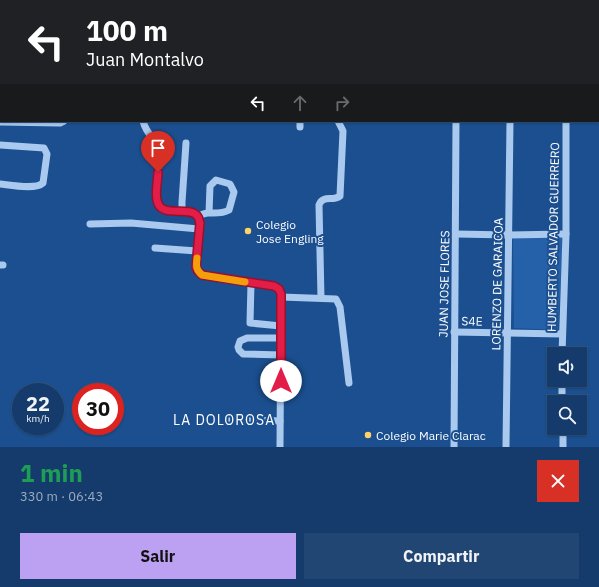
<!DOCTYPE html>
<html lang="es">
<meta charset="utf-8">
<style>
:root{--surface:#143b6b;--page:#214673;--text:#f1f3f6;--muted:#9dadc1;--line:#33557e;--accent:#bca0f2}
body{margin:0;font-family:"IBM Plex Sans",sans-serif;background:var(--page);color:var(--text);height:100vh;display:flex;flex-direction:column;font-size:15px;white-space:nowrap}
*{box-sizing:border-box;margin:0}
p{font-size:13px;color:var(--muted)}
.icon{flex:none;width:22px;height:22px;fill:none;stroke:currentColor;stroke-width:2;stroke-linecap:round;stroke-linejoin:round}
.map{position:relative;height:447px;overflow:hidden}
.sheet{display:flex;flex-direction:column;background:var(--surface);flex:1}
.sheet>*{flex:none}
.banner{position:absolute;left:0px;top:0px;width:599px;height:122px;box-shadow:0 1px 3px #0004,0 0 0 1px var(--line);background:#202124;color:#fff;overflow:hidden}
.buttons{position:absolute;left:547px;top:347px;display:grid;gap:8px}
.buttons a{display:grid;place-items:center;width:40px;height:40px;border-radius:0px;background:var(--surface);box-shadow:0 1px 3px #0004,0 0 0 1px var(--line);font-size:20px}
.speed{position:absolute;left:12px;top:383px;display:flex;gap:8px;font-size:20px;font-weight:700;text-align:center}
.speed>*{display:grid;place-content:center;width:52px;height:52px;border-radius:50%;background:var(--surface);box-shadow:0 1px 3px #0004,0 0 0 1px var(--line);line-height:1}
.speed small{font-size:10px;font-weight:400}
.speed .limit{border:6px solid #d22;background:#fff;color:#111}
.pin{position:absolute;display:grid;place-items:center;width:34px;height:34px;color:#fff;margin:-41px -17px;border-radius:50% 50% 50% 0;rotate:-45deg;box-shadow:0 0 4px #0007}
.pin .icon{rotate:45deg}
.me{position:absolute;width:44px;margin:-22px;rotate:0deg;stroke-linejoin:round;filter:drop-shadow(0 0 3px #0008)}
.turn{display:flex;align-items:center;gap:14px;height:84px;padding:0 20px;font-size:18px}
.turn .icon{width:52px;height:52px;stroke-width:2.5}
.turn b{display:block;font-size:28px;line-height:34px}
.lanes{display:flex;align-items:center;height:38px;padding:0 20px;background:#0003;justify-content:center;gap:20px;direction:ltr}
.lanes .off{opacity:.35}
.round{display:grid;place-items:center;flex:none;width:42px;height:42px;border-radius:0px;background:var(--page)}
.summary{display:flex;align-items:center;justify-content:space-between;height:68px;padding:0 20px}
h1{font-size:24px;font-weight:700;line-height:30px;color:#1e9e55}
.action{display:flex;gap:8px;margin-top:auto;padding:8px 20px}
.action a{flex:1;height:46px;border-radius:0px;background:var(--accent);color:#111;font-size:16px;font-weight:700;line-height:46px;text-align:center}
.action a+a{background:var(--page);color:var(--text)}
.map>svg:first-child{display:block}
</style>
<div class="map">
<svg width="599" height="447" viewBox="0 0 599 447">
<rect width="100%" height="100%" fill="#1b4f8f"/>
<path fill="#2461a8" d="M563,237l-5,93 -44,-2 -1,-90z"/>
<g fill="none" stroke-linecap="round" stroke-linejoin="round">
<g stroke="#9cc4f0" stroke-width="2">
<path d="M490,0l1,1"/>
<path d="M598,34h1"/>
</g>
<g stroke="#a9c9ee" stroke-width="7">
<path d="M162,0l7,1"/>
<path d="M410,0l2,1"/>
<path d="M57,1v-1"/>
<path d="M83,1v-1"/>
<path d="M156,1v-1"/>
<path d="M210,1l1,-1"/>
<path d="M347,1l1,-1"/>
<path d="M395,1v-1"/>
<path d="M460,1v-1"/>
<path d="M143,121c4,15 12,17 17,29l-4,49c2,4 3,9 7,11 13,5 31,-6 37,13l-4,44 2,4 4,4 72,11 5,3 2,5 -1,153"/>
<path d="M0,122l60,1 4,-2"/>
<path d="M300,127v-6"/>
<path d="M0,145l44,3 3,6 -4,29c-7,7 -33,2 -43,1"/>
<path d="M182,211v-9l4,-59"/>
<path d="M198,216c3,-1 7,-3 10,-3 7,0 14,1 21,-3l5,-18 -4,-8 -14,-4 -6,6 -1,27"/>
<path d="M90,224l41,-1 68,6"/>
<path d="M456,234l53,1 57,-1"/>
<path d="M155,248l42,3"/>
<path d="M0,265h3"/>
<path d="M251,283l-1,40 31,3"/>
<path d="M281,297l55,2 4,8 9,76"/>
<path d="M321,298l-2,-93c4,-11 14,-3 21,-9l3,-65 -5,-10"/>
<path d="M454,332l108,2"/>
<path d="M281,338h-34l-7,3 -2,6 1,3 4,4 38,1"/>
<path d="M562,354l4,-120v-113"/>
<path d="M562,380v22"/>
<path d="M229,419l51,2"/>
<path d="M563,428v19"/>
<path d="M454,447l2,-326"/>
<path d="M506,447l4,-326"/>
</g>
</g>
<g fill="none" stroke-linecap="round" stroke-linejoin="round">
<g stroke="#92132f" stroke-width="10">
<path id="route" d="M158,172c0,8 -3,20 -1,28 3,20 33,4 41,17 1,1 1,4 2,6l-4,44 2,4 4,4 72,11 5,3 2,5v87"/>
</g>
<use href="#route" stroke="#e11d48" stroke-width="7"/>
<path stroke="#f59e0b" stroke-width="7" d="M197,258c-1,8 -1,12 5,17l43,7"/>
</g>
<g fill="#ffd166" stroke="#1b4f8f" stroke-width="1.5">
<circle cx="248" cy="231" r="4"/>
<circle cx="368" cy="435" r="4"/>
</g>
<g text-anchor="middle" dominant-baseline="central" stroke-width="4" stroke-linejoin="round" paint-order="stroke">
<g font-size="12" fill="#fff" stroke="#1b4f8f" text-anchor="start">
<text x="256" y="224">Colegio<tspan x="256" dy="14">Jose Engling</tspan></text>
<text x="376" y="435">Colegio Marie Clarac</text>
</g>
<g font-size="12" fill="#fff" stroke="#1b4f8f">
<text transform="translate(553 237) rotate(-89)">HUMBERTO SALVADOR GUERRERO</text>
<text transform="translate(444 284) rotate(-89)">JUAN JOSE FLORES</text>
<text transform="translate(497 284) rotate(-89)">LORENZO DE GARAICOA</text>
<text transform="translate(472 321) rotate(2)">S4E</text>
</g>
<g font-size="14" letter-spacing="1" fill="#fff" stroke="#1b4f8f">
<text x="224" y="420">LA DOLOROSA</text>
</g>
</g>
</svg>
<div class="buttons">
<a><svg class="icon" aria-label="sound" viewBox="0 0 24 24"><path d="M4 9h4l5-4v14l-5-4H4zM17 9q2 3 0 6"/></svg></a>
<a><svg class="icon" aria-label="search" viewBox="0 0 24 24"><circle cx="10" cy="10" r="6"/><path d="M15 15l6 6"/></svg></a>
</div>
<div class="speed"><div>22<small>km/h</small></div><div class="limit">30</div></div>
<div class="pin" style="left:158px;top:172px;background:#d93025"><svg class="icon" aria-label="arrive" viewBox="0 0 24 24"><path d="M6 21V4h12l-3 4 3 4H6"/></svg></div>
<svg class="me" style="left:281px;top:381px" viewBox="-20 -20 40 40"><circle r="19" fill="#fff"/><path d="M0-13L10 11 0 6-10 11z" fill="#e11d48"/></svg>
<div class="banner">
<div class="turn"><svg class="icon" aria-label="left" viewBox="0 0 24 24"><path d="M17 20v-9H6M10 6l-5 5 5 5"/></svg><div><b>100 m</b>Juan Montalvo</div></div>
<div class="lanes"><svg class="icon" aria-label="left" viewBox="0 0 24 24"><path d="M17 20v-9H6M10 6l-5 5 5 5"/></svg><svg class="icon off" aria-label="ahead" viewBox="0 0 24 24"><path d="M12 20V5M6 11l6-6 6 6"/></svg><svg class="icon off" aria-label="right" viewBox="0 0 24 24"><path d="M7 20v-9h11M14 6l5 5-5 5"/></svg></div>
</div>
</div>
<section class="sheet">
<div class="summary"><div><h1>1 min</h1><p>330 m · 06:43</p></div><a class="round" style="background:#d93025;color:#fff"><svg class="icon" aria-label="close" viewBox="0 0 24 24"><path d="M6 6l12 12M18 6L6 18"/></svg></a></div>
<div class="action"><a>Salir</a><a>Compartir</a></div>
</section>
